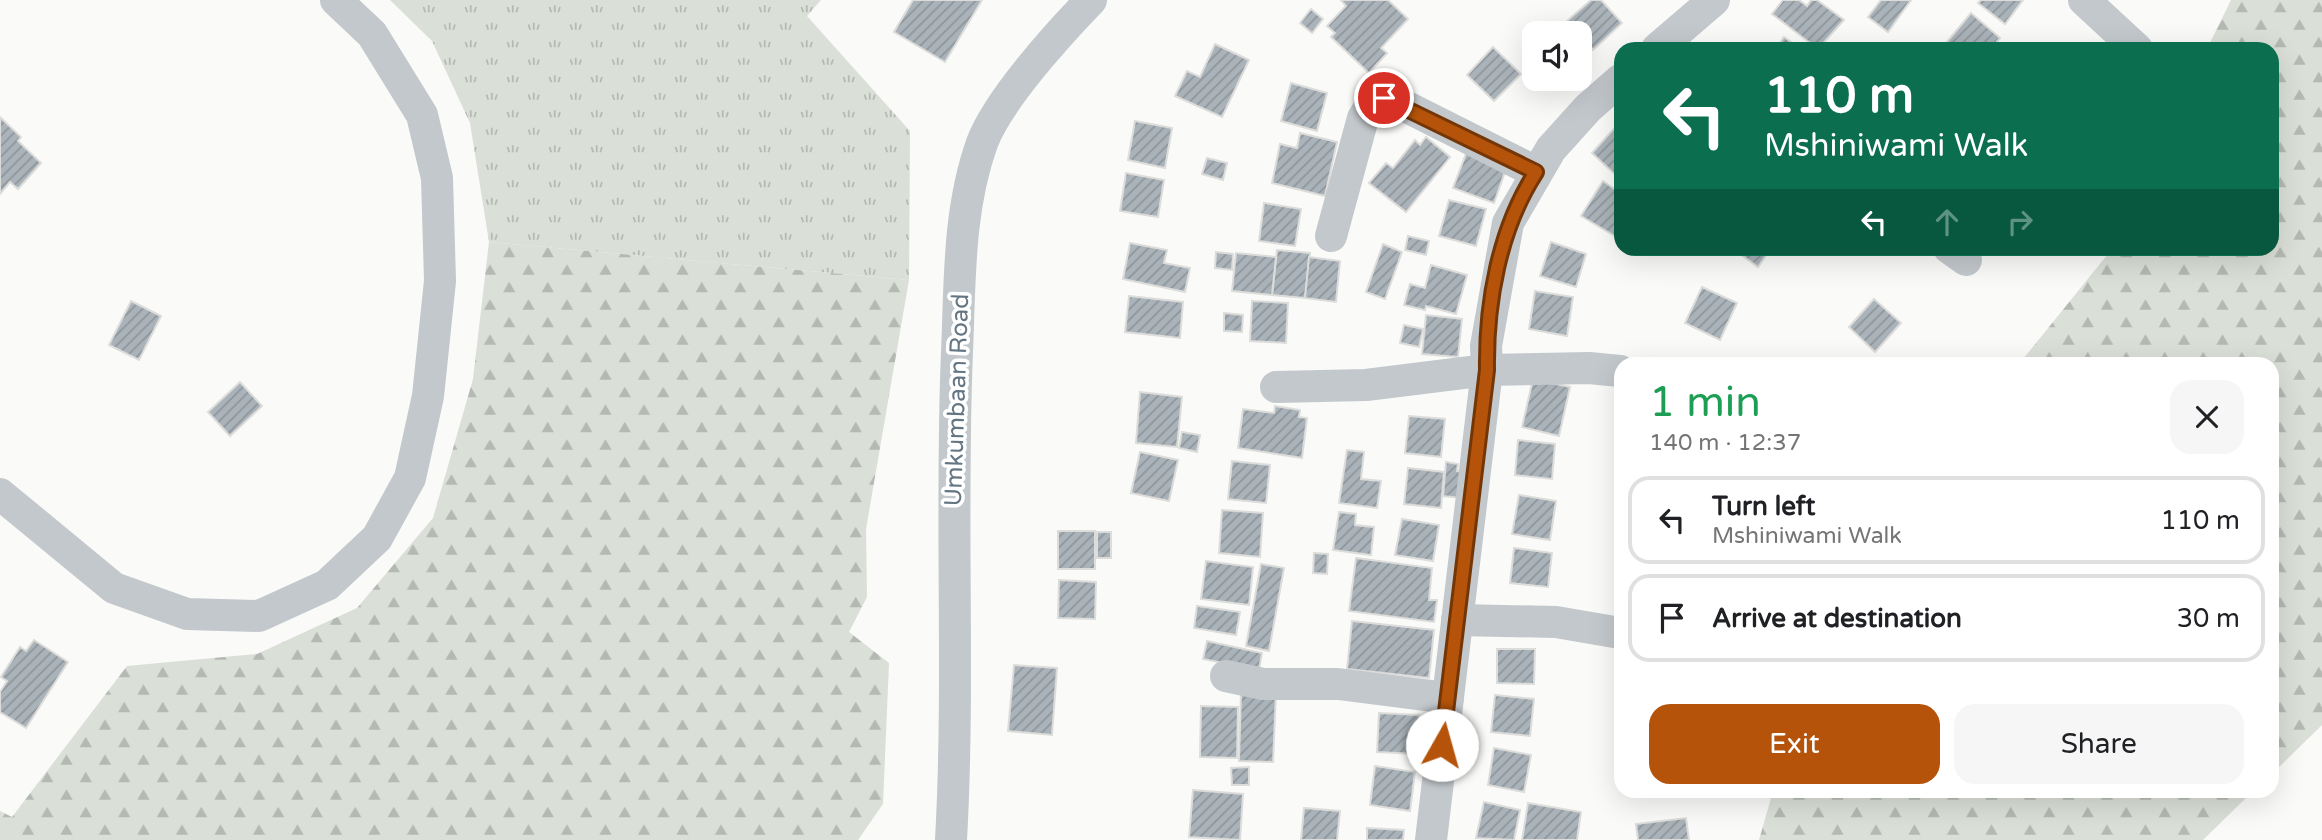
<!DOCTYPE html>
<meta charset="utf-8">
<style>
:root{--surface:#fff;--page:#f6f6f6;--text:#202124;--muted:#757577;--line:#e0e0e0;--accent:#b45309}
body{margin:0;font-family:"Varela Round",sans-serif;background:var(--page);color:var(--text);height:100vh;display:flex;flex-direction:column;font-size:26px;white-space:nowrap}
*{box-sizing:border-box;margin:0}
p{font-size:23px;color:var(--muted)}
.icon{flex:none;width:38px;height:38px;fill:none;stroke:currentColor;stroke-width:2;stroke-linecap:round;stroke-linejoin:round}
.map{position:relative;flex:1;overflow:hidden}
.panel{position:absolute;left:1614px;top:357px;width:665px;height:441px;display:flex;flex-direction:column;background:var(--surface);border-radius:21px;box-shadow:0 7px 28px #0002}
.panel>*{flex:none}
.top-card{position:absolute;left:1614px;top:42px;width:665px;height:214px;border-radius:21px;box-shadow:0 7px 28px #0002;background:#0b6e4f;color:#fff;overflow:hidden}
.buttons{position:absolute;left:1522px;top:21px;display:grid;gap:14px}
.buttons a{display:grid;place-items:center;width:70px;height:70px;border-radius:14px;background:var(--surface);box-shadow:0 7px 28px #0002;font-size:35px}
.pin{position:absolute;display:grid;place-items:center;width:60px;height:60px;color:#fff;margin:-30px;border:4px solid #fff;border-radius:50%;box-shadow:0 2px 7px #0007}
.me{position:absolute;width:77px;margin:-38px;rotate:7deg;stroke-linejoin:round;filter:drop-shadow(0 0 5px #0008)}
.turn{display:flex;align-items:center;gap:24px;height:147px;padding:0 35px;font-size:32px}
.turn .icon{width:91px;height:91px;stroke-width:2.5}
.turn b{display:block;font-size:49px;line-height:60px}
.lanes{display:flex;align-items:center;height:66px;padding:0 35px;background:#0003;justify-content:center;gap:35px;direction:ltr}
.lanes .off{opacity:.35}
.round{display:grid;place-items:center;flex:none;width:74px;height:74px;border-radius:21px;background:var(--page)}
.headline{display:flex;align-items:center;justify-content:space-between;height:119px;padding:0 35px}
h1{font-size:42px;font-weight:600;line-height:52px;color:#1e9e55}
.action{display:flex;gap:14px;margin-top:auto;padding:14px 35px}
.action a{flex:1;height:80px;border-radius:21px;background:var(--accent);color:#fff;font-size:28px;font-weight:600;line-height:80px;text-align:center}
.action a+a{background:var(--page);color:var(--text)}
ul{padding:0;list-style:none}
li{display:flex;align-items:center;gap:21px;height:88px;margin:0 14px 10px;padding:0 21px;border:4px solid var(--line);border-radius:21px}
li div{flex:1}
li b{display:block;font-size:26px}
li em{font-style:normal}
.map>svg:first-child{display:block}
</style>
<div class="map">
<svg width="2322" height="840" viewBox="0 0 2322 840">
<defs>
<pattern id="grass-tufts" width="24" height="20" patternUnits="userSpaceOnUse" patternTransform="scale(1.75)"><rect width="24" height="20" fill="#dadfd7"/><path d="M3 7l-1-3M5 7V3M7 7l1-3M15 17l-1-3M17 17v-4M19 17l1-3" fill="none" stroke="#b4b9b4"/></pattern>
<pattern id="forest-firs" width="22" height="20" patternUnits="userSpaceOnUse" patternTransform="scale(1.75)"><rect width="22" height="20" fill="#dadfd7"/><path d="M5 1l3.5 6h-7zM16 11l3.5 6h-7z" fill="#b4b9b4"/></pattern>
<pattern id="building-hatch" width="6" height="6" patternUnits="userSpaceOnUse" patternTransform="scale(1.75)"><rect width="6" height="6" fill="#aab3b9"/><path d="M-1 1l2-2M0 6l6-6M5 7l2-2" fill="none" stroke="#8e969c"/></pattern>
</defs>
<rect width="100%" height="100%" fill="#fafaf8"/>
<path fill="url(#grass-tufts)" d="M390,0h431l-14,16 103,115 -1,149 -420,-38 -19,-119 -38,-82z"/>
<g fill="url(#forest-firs)">
<path d="M2231,0h91v725l-50,49v-410h-253l93,-115 160,-1v-199h-65z"/>
<path d="M489,242l420,38 -43,249 1,68 -18,35 40,31 -6,141 -25,36h-858v-29l12,6 115,-151 130,-12 100,-46 76,-90 40,-139z"/>
<path d="M1773,791h480l-50,49h-444z"/>
</g>
<g fill="url(#building-hatch)" stroke="#dcdcda" stroke-width="2">
<path d="M913,0h69l-37,62 -51,-30z"/>
<path d="M1341,0h47l20,19 -27,29 6,5 -18,20 -38,-36 4,-4 -8,-7 19,-20z"/>
<path d="M1591,0h10l21,23 -29,27 -26,-29z"/>
<path d="M1783,0h16l8,6 4,-6h6l27,20 -26,29 -46,-35z"/>
<path d="M1881,0h30l-23,32 -20,-15z"/>
<path d="M1981,0h42l-18,24 -27,-21z"/>
<path d="M1311,9l12,10 -11,14 -12,-10z"/>
<path d="M1971,13l29,25 -9,11h-36l-8,-7z"/>
<path d="M1784,37l17,12h-25z"/>
<path d="M1215,44l34,16 -27,57 -47,-21 12,-25 13,6z"/>
<path d="M1493,47l28,27 -27,27 -27,-26z"/>
<path d="M1291,83l36,10 -10,38 -36,-10z"/>
<path d="M0,117l21,20 -3,4 23,22 -23,26 -8,-7 -10,12z"/>
<path d="M1135,121l37,7 -7,40 -37,-8z"/>
<path d="M1620,122v57l-28,-26z"/>
<path d="M1300,133l37,9 -12,54 -53,-13 8,-39 17,4z"/>
<path d="M1426,137l24,20 -44,55 -37,-29 17,-20 7,5 22,-28 5,5z"/>
<path d="M1467,151l40,15 -13,37 -41,-15z"/>
<path d="M1207,158l20,5 -4,17 -21,-6z"/>
<path d="M1126,173l38,7 -6,37 -38,-6z"/>
<path d="M1603,181l17,12v34l-5,9 -34,-20z"/>
<path d="M1449,200l37,9 -10,37 -37,-10z"/>
<path d="M1264,203l37,6 -6,37 -36,-5z"/>
<path d="M1408,236l21,5 -3,14 -21,-5z"/>
<path d="M1551,242l35,12 -10,33 -36,-11z"/>
<path d="M1130,243l37,7 -3,13 26,5 -5,24 -62,-13z"/>
<path d="M1383,244l19,8 -17,47 -19,-7z"/>
<path d="M1732,248h39l-13,19z"/>
<path d="M1277,250l33,3 -5,45 -33,-3z"/>
<path d="M1216,252l17,2 -1,16 -17,-2z"/>
<path d="M1236,253l40,4 -4,38 -40,-4z"/>
<path d="M1309,257l31,4 -4,41 -31,-4z"/>
<path d="M1431,265l36,10 -11,39 -30,-8 -1,4 -21,-5 6,-21 15,4z"/>
<path d="M1702,287l35,16 -17,37 -35,-17z"/>
<path d="M1535,291l38,6 -6,39 -38,-7z"/>
<path d="M1129,296l54,6 -3,36 -55,-6z"/>
<path d="M1874,299l27,24 -26,29 -26,-25z"/>
<path d="M131,301l30,15 -22,44 -30,-15z"/>
<path d="M1252,301l36,2 -2,40 -36,-2z"/>
<path d="M1224,313l19,2 -1,17 -18,-1z"/>
<path d="M1426,315l36,4 -4,38 -36,-3z"/>
<path d="M1404,325l19,4 -4,18 -19,-4z"/>
<path d="M1533,379l37,8 -11,49 -37,-9z"/>
<path d="M240,382l22,24 -32,30 -22,-24z"/>
<path d="M1140,392l42,5 -5,50 -41,-4z"/>
<path d="M1275,406l25,4 -1,7 8,1 -5,40 -64,-10 5,-39 31,4z"/>
<path d="M1409,416l36,3 -4,38 -36,-4z"/>
<path d="M1182,432l18,3 -3,17 -18,-4z"/>
<path d="M1518,440l37,4 -3,35 -37,-4z"/>
<path d="M1347,450l17,2 -3,27 20,2 -4,27 -38,-5z"/>
<path d="M1140,452l38,8 -9,41 -38,-8z"/>
<path d="M1232,461l38,4 -4,38 -38,-4z"/>
<path d="M1446,462l12,2 -1,7 6,1 -2,26 -18,-2z"/>
<path d="M1408,468l36,4 -3,36 -37,-4z"/>
<path d="M1519,495l37,6 -6,39 -38,-6z"/>
<path d="M1222,510l41,3 -3,44 -41,-4z"/>
<path d="M1339,512l17,2 -1,11 19,2 -3,28 -38,-5z"/>
<path d="M1402,519l37,6 -6,36 -38,-6z"/>
<rect x="1058" y="531" width="37" height="38"/>
<rect x="1097" y="532" width="14" height="26"/>
<path d="M1514,548l38,5 -4,34 -38,-4z"/>
<path d="M1314,553l14,1 -1,20 -14,-1z"/>
<path d="M1356,558l76,10 -3,32h8l-3,22 -85,-11z"/>
<path d="M1206,561l47,6 -4,38 -48,-6z"/>
<path d="M1261,564l23,4 -15,83 -23,-5z"/>
<path d="M1059,580l37,2 -1,37 -37,-1z"/>
<path d="M1197,606l43,6 -4,23 -42,-7z"/>
<path d="M1352,621l82,9 -5,48 -82,-9z"/>
<path d="M34,640l34,22 -42,66 -26,-16v-20l7,-11 -6,-4 19,-30 6,4z"/>
<path d="M1207,641l55,12 -3,17 -56,-11z"/>
<path d="M1497,649h38l-1,35 -37,-1z"/>
<path d="M1014,665l43,3 -5,67 -44,-4z"/>
<path d="M1241,693h35l-3,69 -34,-1z"/>
<path d="M1495,695l39,4 -4,37 -39,-4z"/>
<path d="M1201,706l37,1 -1,51 -37,-1z"/>
<path d="M1379,713l40,2 -2,39 -40,-2z"/>
<path d="M1494,748l37,7 -7,37 -36,-7z"/>
<path d="M1375,766l40,6 -5,39 -40,-6z"/>
<path d="M1249,767v18h-17l-1,-17z"/>
<path d="M1193,790l50,4 -3,46 -51,-3z"/>
<path d="M1484,802l36,8 -6,30 -38,-2z"/>
<path d="M1528,803l53,9 -4,28h-55z"/>
<path d="M1304,808l36,3 -3,29h-36z"/>
<path d="M1686,818l3,22h-51l-2,-16z"/>
<path d="M1367,828l37,2 -1,10h-36z"/>
</g>
<g fill="none" stroke-linecap="round" stroke-linejoin="round">
<g stroke="#c3c8cc" stroke-width="32">
<path d="M2084,0l53,49"/>
<path d="M1657,49l57,-49"/>
<path d="M1331,236l32,-118 11,-18 10,-2 13,4 139,70"/>
<path d="M1949,248l17,12"/>
<path d="M1276,387l90,-2 121,-15 102,-2 31,3"/>
<path d="M0,494l114,94 73,26 72,2 68,-31 50,-47 33,-60 18,-82 12,-115 -3,-103 -15,-63 -50,-81 -36,-34"/>
<path d="M1457,620l99,2 64,11"/>
<path d="M1226,676l37,8h75l110,14"/>
<path d="M951,840c9,-162 -1,-325 6,-488 3,-70 1,-142 25,-209 16,-43 77,-110 109,-143"/>
<path d="M1431,840l56,-470 -1,-24 22,-123 43,-74 37,-41 32,-28"/>
</g>
</g>
<g fill="none" stroke-linecap="round" stroke-linejoin="round">
<g stroke="#753606" stroke-width="18">
<path id="route" d="M1384,98l152,74c-37,57 -50,131 -49,198l-45,375"/>
</g>
<use href="#route" stroke="#b45309" stroke-width="12"/>
</g>
<g text-anchor="middle" dominant-baseline="central" stroke-width="7" stroke-linejoin="round" paint-order="stroke">
<g font-size="24" fill="#657683" stroke="#fff">
<text transform="translate(957 400) rotate(-88)">Umkumbaan Road</text>
</g>
</g>
</svg>
<div class="buttons">
<a><svg class="icon" aria-label="sound" viewBox="0 0 24 24"><path d="M4 9h4l5-4v14l-5-4H4zM17 9q2 3 0 6"/></svg></a>
</div>
<div class="pin" style="left:1384px;top:98px;background:#d93025"><svg class="icon" aria-label="arrive" viewBox="0 0 24 24"><path d="M6 21V4h12l-3 4 3 4H6"/></svg></div>
<svg class="me" style="left:1442px;top:745px" viewBox="-20 -20 40 40"><circle r="19" fill="#fff"/><path d="M0-13L10 11 0 6-10 11z" fill="#b45309"/></svg>
<div class="top-card">
<div class="turn"><svg class="icon" aria-label="left" viewBox="0 0 24 24"><path d="M17 20v-9H6M10 6l-5 5 5 5"/></svg><div><b>110 m</b>Mshiniwami Walk</div></div>
<div class="lanes"><svg class="icon" aria-label="left" viewBox="0 0 24 24"><path d="M17 20v-9H6M10 6l-5 5 5 5"/></svg><svg class="icon off" aria-label="ahead" viewBox="0 0 24 24"><path d="M12 20V5M6 11l6-6 6 6"/></svg><svg class="icon off" aria-label="right" viewBox="0 0 24 24"><path d="M7 20v-9h11M14 6l5 5-5 5"/></svg></div>
</div>
<section class="panel">
<div class="headline"><div><h1>1 min</h1><p>140 m · 12:37</p></div><a class="round"><svg class="icon" aria-label="close" viewBox="0 0 24 24"><path d="M6 6l12 12M18 6L6 18"/></svg></a></div>
<ul>
<li><svg class="icon" aria-label="left" viewBox="0 0 24 24"><path d="M17 20v-9H6M10 6l-5 5 5 5"/></svg><div><b>Turn left</b><p>Mshiniwami Walk</p></div><em>110 m</em></li>
<li><svg class="icon" aria-label="arrive" viewBox="0 0 24 24"><path d="M6 21V4h12l-3 4 3 4H6"/></svg><div><b>Arrive at destination</b></div><em>30 m</em></li>
</ul>
<div class="action"><a>Exit</a><a>Share</a></div>
</section>
</div>
